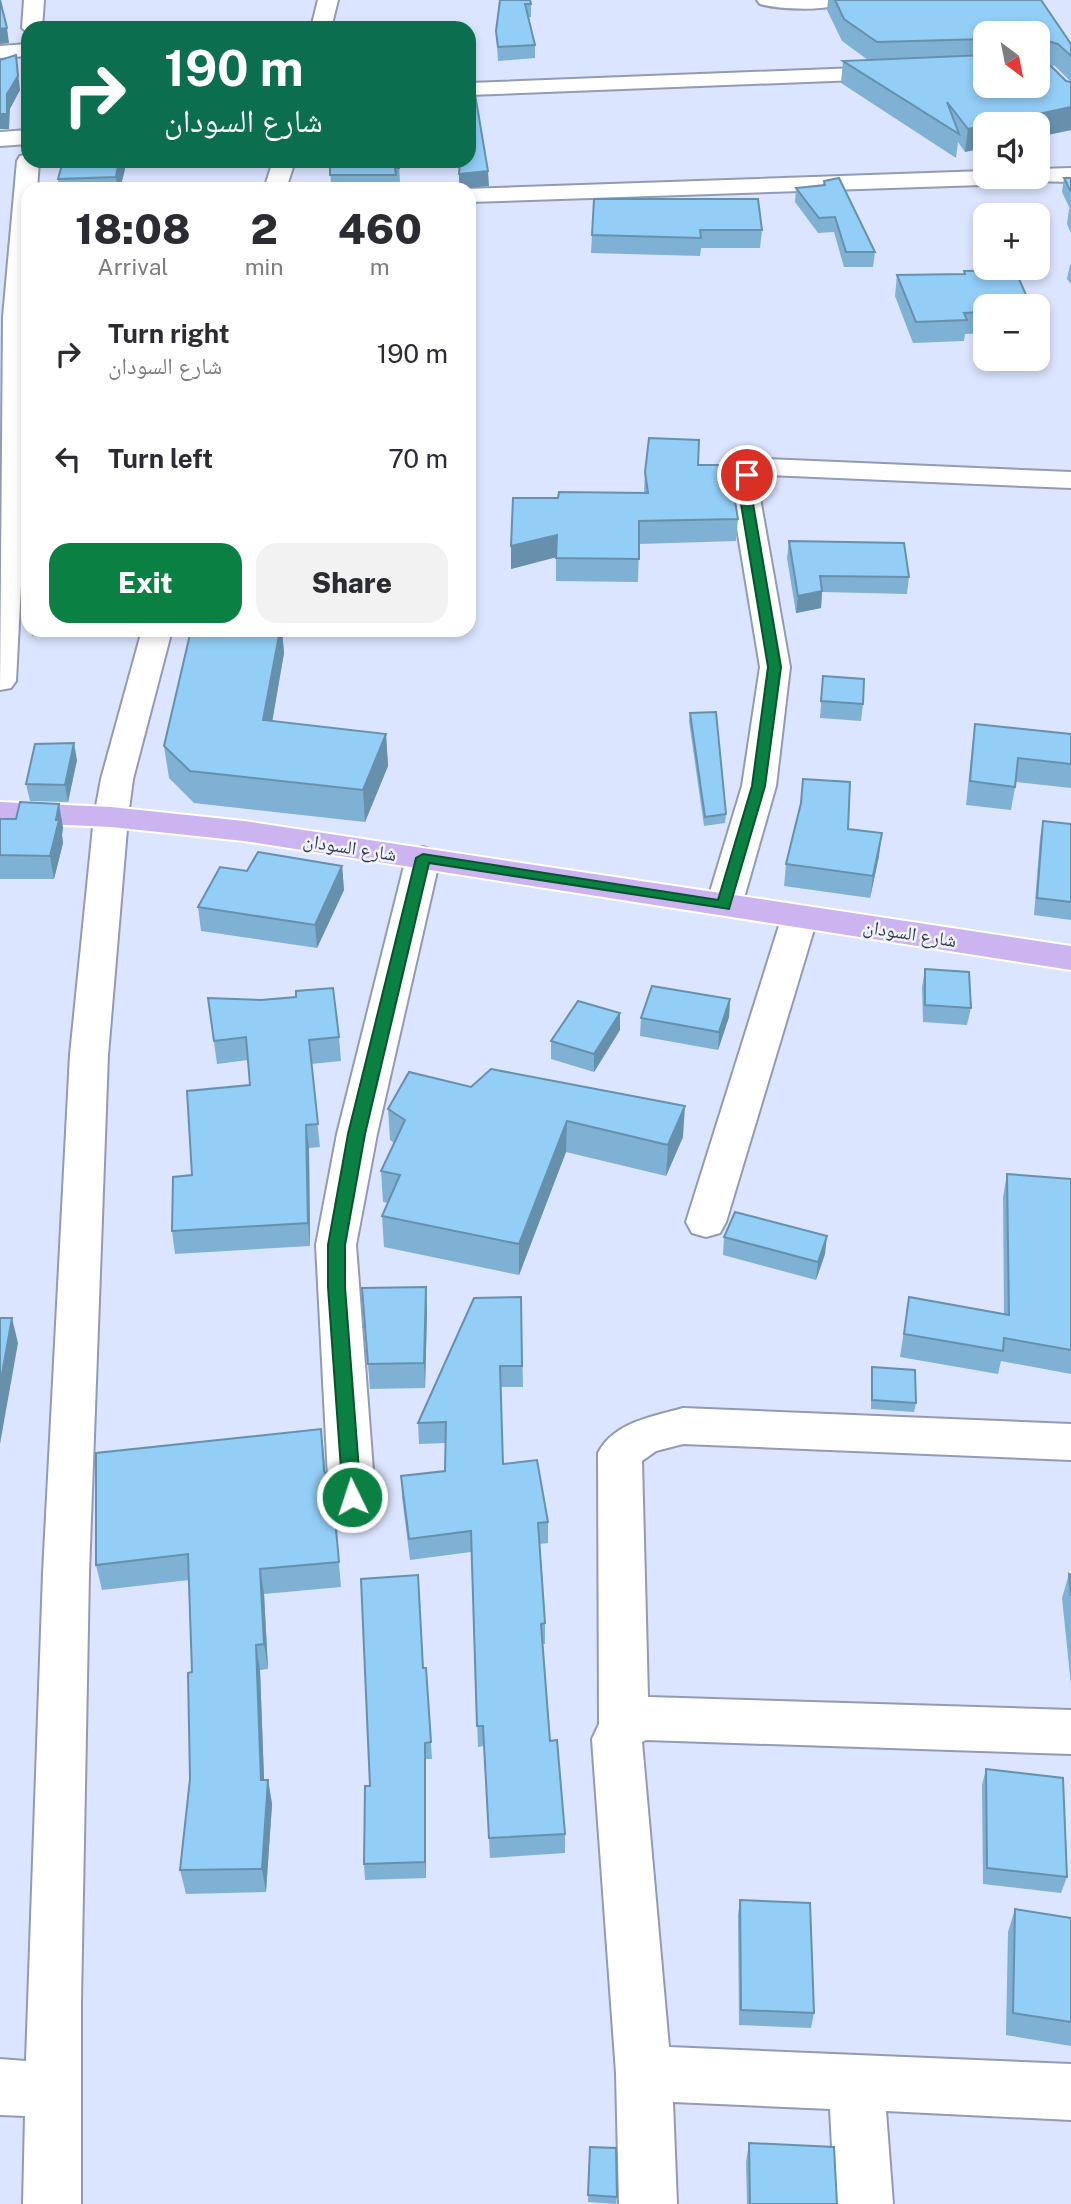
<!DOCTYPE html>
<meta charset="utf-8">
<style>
:root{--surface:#fff;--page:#f2f2f3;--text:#2b2b33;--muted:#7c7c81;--accent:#0b8043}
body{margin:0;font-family:"Public Sans","Noto Naskh Arabic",sans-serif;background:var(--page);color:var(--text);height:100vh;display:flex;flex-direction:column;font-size:26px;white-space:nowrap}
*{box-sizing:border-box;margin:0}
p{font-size:23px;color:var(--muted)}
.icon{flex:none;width:38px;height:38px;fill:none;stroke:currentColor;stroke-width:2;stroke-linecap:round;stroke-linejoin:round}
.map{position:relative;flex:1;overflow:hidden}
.drawer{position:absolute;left:21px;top:182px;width:455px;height:455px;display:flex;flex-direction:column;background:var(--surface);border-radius:21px;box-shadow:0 4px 10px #0003}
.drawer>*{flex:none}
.top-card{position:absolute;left:21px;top:21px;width:455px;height:147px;border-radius:21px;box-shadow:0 4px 10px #0003;background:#0b6e4f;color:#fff;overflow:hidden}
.needle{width:46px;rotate:148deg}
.controls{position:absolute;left:973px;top:21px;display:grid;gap:14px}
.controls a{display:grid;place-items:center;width:77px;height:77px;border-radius:14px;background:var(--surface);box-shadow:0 4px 10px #0003;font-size:35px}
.pin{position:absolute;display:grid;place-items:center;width:60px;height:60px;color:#fff;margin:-30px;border:4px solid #fff;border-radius:50%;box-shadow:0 2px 7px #0007}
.me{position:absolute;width:77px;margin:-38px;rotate:356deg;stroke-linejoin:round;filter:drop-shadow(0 0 5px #0008)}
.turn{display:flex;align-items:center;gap:24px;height:147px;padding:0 28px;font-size:32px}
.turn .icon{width:91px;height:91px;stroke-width:2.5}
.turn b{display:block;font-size:49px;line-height:60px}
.eta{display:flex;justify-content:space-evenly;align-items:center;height:119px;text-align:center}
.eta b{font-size:42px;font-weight:800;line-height:49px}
.action{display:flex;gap:14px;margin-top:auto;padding:14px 28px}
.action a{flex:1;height:80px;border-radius:21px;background:var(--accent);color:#fff;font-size:28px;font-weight:800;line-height:80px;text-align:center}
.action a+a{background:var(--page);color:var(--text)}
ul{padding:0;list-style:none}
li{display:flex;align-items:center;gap:21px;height:105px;padding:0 28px}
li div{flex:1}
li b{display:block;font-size:26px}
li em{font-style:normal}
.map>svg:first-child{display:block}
</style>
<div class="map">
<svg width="1071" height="2204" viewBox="0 0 1071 2204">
<rect width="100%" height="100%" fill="#dce5ff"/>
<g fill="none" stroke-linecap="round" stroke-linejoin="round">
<g stroke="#929bb3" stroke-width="4">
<g id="minor">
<path d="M24,0h20l-2,28h-14v5l-6,-5z"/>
<path d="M318,0h20l-7,28h-20z"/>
<path d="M757,0h88c-11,13 -69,9 -85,4z"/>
<path d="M28,44v12l-28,2v-12z"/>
<path d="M985,63v12l-516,20v-12z"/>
<path d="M28,130v14l-28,2v-14z"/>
<path d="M28,154v7h11l-2,28h-9v260l-12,232 -5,7 -11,2 3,-373 14,-156 3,-5z"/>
<path d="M273,161h22l-9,28h-22z"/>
<path d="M1071,168v14l-41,-1 -3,-4h11v-8z"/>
<path d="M985,171v6h38l-3,5 -8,2 -543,18v-13h-3z"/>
<path d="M767,459l304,13v16l-303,-13 -11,6 33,186 -14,119 -34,119 -6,8 -12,3 -12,-3 -6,-8 36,-119 18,-119 -31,-187 11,-14z"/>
<path d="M142,630h30l-39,149 -5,38 -20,238 -19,518 -8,429v202h-58l2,-88 -25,-1v-56l26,2 17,-488 27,-518 24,-238 7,-38z"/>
<path d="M423,847l12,4 5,7 -63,276 -21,111 19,252 -7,13 -16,6 -16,-6 -7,-13 -13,-252 21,-111 69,-276 5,-7z"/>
<path d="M800,905l12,3 6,8 -92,306 -6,11 -14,4 -14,-4 -6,-11 96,-306 6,-8z"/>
<path d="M683,1408l388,16v36l-388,-16 -27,7 -14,10 6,236 423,13v44l-425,-14 -4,2 27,305 402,17v56l-185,-9 7,93h-58l-5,-95 -157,-7 4,102h-58l-3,-131 -24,-334 7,-15 -1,-271c16,-31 54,-36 85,-45z"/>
</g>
</g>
<g stroke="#fff" stroke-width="4">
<path id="major" d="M0,802l111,5 133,14 827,125v24l-827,-129 -133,-14 -111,-5z"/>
</g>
<use href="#minor" fill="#fff" fill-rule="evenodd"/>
<use href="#major" fill="#ccb4f1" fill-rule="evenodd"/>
</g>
<g fill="#7eb1d4" fill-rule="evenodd">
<path d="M500,0l31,4v13h-3l7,28v13l-37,3 -2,-30z"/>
<path d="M828,0h213l30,44v86l-33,7v-13l-73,28 -7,-10 -2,16 -115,-75 2,-22 25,-1 -26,-19 -15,-31zM985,33l53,53h-53zM1050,65l5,1 16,16 -5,-1z"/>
<path d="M63,161h61l1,8 -5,20h-61l-1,-10z"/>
<path d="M330,161h139l20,25 -30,3 1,-27 -61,2 1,18h-4l1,7h-66z"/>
<path d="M1064,178h7v55l-4,-9 2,-15h1l-8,-17z"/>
<path d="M824,181l51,71 -2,15h-29l-10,-35 -16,1 -23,-31 1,-14 27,-3z"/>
<path d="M594,199l168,31 -2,18h-59l-1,8 -109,-3z"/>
<path d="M1071,264v20l-4,-5 3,-14z"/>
<path d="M964,271l21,35v27l-20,1 -1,7 -51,2 -18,-47 2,-21 67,-1z"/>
<path d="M698,465l40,54 -2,22 -97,3 -1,38 -82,-1v-24l-45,12 47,-71 86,-5 1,-21z"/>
<path d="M789,541l120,36 -2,17 -85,-2 -1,16 -25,5 -9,-55z"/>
<path d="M31,630h22v7l-21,-1z"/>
<path d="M191,630h91l2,23 -12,68 114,13 2,32 -23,56 -171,-19 -25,-25 -5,-32z"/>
<path d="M823,676l40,28 -2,17 -41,-3z"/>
<path d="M690,713l36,101 -1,9 -21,3 -15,-105z"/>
<path d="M975,724l96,10v54l-55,-6 -5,28 -45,-5 6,-58z"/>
<path d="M77,760l-9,42 -38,-1 -4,-17z"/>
<path d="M803,779l45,50 31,27 -9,42 -86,-12 2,-22 14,-57z"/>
<path d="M0,819l63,8 -1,8 1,8 -9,36h-54z"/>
<path d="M1043,821l28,3v96l-37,-5 6,-77z"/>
<path d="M342,866l2,24 -27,58 -116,-17 -3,-24 49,-36z"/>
<path d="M925,969l46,39 -4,17 -44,-3 -1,-35z"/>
<path d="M208,998l131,39 2,24 -30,3 9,83 -11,1 1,98 -135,8 -3,-23 20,-56 58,-90 -2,-25 -31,4z"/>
<path d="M730,999l-1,18 -11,33 -78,-14 1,-18z"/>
<path d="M620,1030l-26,42 -43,-13v-18z"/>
<path d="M409,1072l274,65 -17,39 -100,-24 -47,123 -135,-28 -2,-31 6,-13 -5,-1 -2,-31 13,-28 -4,-3 -2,-31z"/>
<path d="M1007,1174l64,5v195l-70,-13 -3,13 -98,-17 9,-60 95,17 -1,-117z"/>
<path d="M724,1237l101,17 -9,26 -93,-25z"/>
<path d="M426,1287l1,25 -2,76 -55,1 -8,-101z"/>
<path d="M521,1297l2,90h-23l3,77 45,58v21l-8,1 5,79v21h-3l8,97 15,93v19l-75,5 -6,-112 -6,1 -7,-195 -61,8 -8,-63 -1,-21 44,-5 1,-28 -27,1 -1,-21z"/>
<path d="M872,1367l44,36 -2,9 -43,-3v-33z"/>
<path d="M324,1454l1,20 7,12 9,101 -77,7 4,75 -8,1 4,110h4l4,24 -6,88 -80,2 -6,-24 10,-91 2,-107 -3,-92 -87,10 -6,-25z"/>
<path d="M1069,1574l2,1v110l-9,-87z"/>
<path d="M423,1668h3l6,91h-6v119l-61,2 -1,-16 6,-78z"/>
<path d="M986,1769l81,108 -6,16 -78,-9 -1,-99z"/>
<path d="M740,1900l74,113 -3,15 -72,-3 -1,-110z"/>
<path d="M1015,1909l56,9v128l-65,-11 2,-103z"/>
<path d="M749,2143l88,61h-90l-1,-42z"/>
<path d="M590,2147l27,50 -1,7 -28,-2z"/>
</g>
<g fill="#6790ad">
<path d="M7,28l2,15 -9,1v-15z"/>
<path d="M16,55l4,35 -10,19 -1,20h-9v-15l7,-20z"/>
<path d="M1071,107v23l-33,7v-13h-49z"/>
<path d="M985,125v23l-20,4 3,-23z"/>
<path d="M119,161h5l1,8 -5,20h-3l-1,-12z"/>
<path d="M488,171l1,15 -30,3v-15z"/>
<path d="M557,535v22l-46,12v-23z"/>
<path d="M822,591l-1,17 -25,5 2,-17z"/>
<path d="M280,630h2l2,23 -17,99 -4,-32z"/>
<path d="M386,734l2,32 -23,56 -2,-32z"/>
<path d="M74,743l3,17 -9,42 -3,-17z"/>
<path d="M59,804l4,23 -1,8 1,8 -9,36 -4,-23z"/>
<path d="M882,833l-3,23 -9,42 3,-22z"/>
<path d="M342,866l2,24 -27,58 -2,-23z"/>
<path d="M730,999l-1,18 -11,33 1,-18z"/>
<path d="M620,1013v17l-26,42v-18z"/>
<path d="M685,1106l-2,31 -17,39 2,-31z"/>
<path d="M567,1121l-1,31 -47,123v-31z"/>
<path d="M306,1125l3,23 1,98 -2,-23z"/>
<path d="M827,1236l-2,18 -9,26 2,-18z"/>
<path d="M426,1287l1,25 -2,76 -1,-25z"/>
<path d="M12,1318l6,25 -18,101v-59z"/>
<path d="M321,1429l3,25 2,43 -2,-26z"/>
<path d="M260,1569l4,25 4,75 -4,-25z"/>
<path d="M256,1645l4,25 5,134 -4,-24z"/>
<path d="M425,1743l1,16v119l-1,-16z"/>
<path d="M268,1780l4,24 -6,88 -4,-23z"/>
</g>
<g fill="#93cef7" stroke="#6790ad" stroke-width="2">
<path d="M0,0l7,28 -7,1z"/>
<path d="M500,0h30l1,4h-6l10,41 -37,2 -2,-16z"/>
<path d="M835,0h206l30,44v12l-13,-12 -18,-5 -1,15 27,27 5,1v25l-103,22 -21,-27 12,32 -116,-73 142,-6v31h53v-53h-53v6l-108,3 -33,-23z"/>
<path d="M128,22l24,6h-42z"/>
<path d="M16,55l2,21 -11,18v20h-7v-54z"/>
<path d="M469,94h6l13,77 -29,3 1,-13h9z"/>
<path d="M63,161h56l-3,16 -58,2z"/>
<path d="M330,161h69v7h-4l1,7h-66z"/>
<path d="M839,178l36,74h-29l-11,-35 -16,1 -23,-30 29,-3 -1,-4z"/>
<path d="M1064,178h7v14z"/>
<path d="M200,188v1h-63z"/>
<path d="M594,199h164l4,31h-62l1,8 -109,-3z"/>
<path d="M1015,270l16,36h-46v6l-21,1 3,7 -51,2 -19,-47 68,-1 -1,-3z"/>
<path d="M649,438l50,2 -1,25h31l9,54 -99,2v38l-83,-1 1,-23 -46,11 2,-48h45l1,-6 89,1 -3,-21z"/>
<path d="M789,541l115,2 5,34 -89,-1 2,15 -24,5z"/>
<path d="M191,630h89l-17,90 123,14 -23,56 -173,-19 -26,-25z"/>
<path d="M823,676l41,3 -1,25 -42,-3z"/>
<path d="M716,712l10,102 -21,3 -15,-104z"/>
<path d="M975,724l96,10v30l-53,-6 -3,29 -45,-6z"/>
<path d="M74,743l-9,42 -39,-1 9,-40z"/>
<path d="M803,779l47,3 -2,47 34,4 -9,43 -87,-12 15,-61z"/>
<path d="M20,802l39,2 -3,16h3l-9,36 -50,-1v-36h16z"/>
<path d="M1043,821l28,3v78l-34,-4z"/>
<path d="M258,852l84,14 -27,59 -117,-18 22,-40 27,4z"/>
<path d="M925,969l44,3 2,36 -46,-3z"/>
<path d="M652,986l78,13 -11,33 -78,-14z"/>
<path d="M333,988l6,49 -30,3 9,84 -12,1 2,98 -136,8 1,-54 19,-2 -5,-84 63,-6 -4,-48 -32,4 -6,-43 53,2 35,-3v-6z"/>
<path d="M578,1001l42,12 -26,41 -43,-13z"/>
<path d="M491,1069l194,37 -17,39 -101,-24 -48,123 -137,-28 18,-41 -19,-4 24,-51 -17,-11 21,-37 62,15z"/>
<path d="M1007,1174l64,5v171l-67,-12 -1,13 -99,-17 5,-37 100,18z"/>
<path d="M735,1212l92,24 -9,26 -94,-25z"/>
<path d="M426,1287l-2,76 -56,1 -6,-76z"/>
<path d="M521,1297l1,69h-22l3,98 34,-4 11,62 -10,1 7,100 -4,1 9,117 7,-1 8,94 -76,4 -6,-112h-6l-6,-195 -62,8 -8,-63 44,-5 1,-49 -28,1 56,-125z"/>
<path d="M0,1318h12l-12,67z"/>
<path d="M872,1367l43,3 1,33 -44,-3z"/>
<path d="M321,1429l3,42 8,15 7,76 -79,7 4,75 -8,1 5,135h7l-6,89 -82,1 10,-91 -2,-106 4,-1 -4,-118 -92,11v-112z"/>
<path d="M1069,1574l2,1v21z"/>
<path d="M418,1575l5,93h3l5,74 -6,1v119l-61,2 1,-78h5l-9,-207z"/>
<path d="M986,1769l77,9 4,99 -80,-9z"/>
<path d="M740,1900l70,3 4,110 -73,-3z"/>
<path d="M1015,1909l56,9v104l-58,-9z"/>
<path d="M749,2143l85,4 3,57h-87z"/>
<path d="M590,2147l26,1 1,49 -29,-2z"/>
</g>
<path fill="#0b8043" stroke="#07532c" stroke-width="2" d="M743,472l9,3 -3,5 32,187 -16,119 -36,123 -300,-46 -64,271 -20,111v42l16,210 -2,6 -7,2 -7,-2 -2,-6 -15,-210v-42l20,-111 68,-276 7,-4 295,46 34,-114 16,-119 -31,-187z"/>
<g text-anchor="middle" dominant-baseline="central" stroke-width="5" stroke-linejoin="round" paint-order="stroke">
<g font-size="19" fill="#363943" stroke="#eff3fd">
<text transform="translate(350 847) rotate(9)">شارع السودان</text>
<text transform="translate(910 933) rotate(9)">شارع السودان</text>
</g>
</g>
</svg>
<div class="controls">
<a><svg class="needle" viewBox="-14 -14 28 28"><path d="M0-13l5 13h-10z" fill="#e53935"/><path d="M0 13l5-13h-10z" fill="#7c7c81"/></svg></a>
<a><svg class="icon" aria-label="sound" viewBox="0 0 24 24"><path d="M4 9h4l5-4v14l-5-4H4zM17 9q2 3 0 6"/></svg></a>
<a>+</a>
<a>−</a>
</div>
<div class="pin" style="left:747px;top:475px;background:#d93025"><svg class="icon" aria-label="arrive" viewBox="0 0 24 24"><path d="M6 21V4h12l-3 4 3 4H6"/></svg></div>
<svg class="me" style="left:352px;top:1497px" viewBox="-20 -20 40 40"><circle r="17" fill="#0b8043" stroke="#fff" stroke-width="3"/><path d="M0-11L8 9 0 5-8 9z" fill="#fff"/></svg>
<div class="top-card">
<div class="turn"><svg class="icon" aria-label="right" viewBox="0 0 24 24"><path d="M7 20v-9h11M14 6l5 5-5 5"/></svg><div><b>190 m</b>شارع السودان</div></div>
</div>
<section class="drawer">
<div class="eta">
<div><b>18:08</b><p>Arrival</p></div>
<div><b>2</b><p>min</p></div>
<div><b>460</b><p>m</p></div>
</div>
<ul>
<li><svg class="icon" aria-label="right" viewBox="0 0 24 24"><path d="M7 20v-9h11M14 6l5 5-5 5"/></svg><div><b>Turn right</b><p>شارع السودان</p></div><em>190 m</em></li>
<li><svg class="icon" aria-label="left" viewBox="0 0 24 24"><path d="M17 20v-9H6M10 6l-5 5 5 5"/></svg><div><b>Turn left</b></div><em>70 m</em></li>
</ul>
<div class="action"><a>Exit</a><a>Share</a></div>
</section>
</div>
